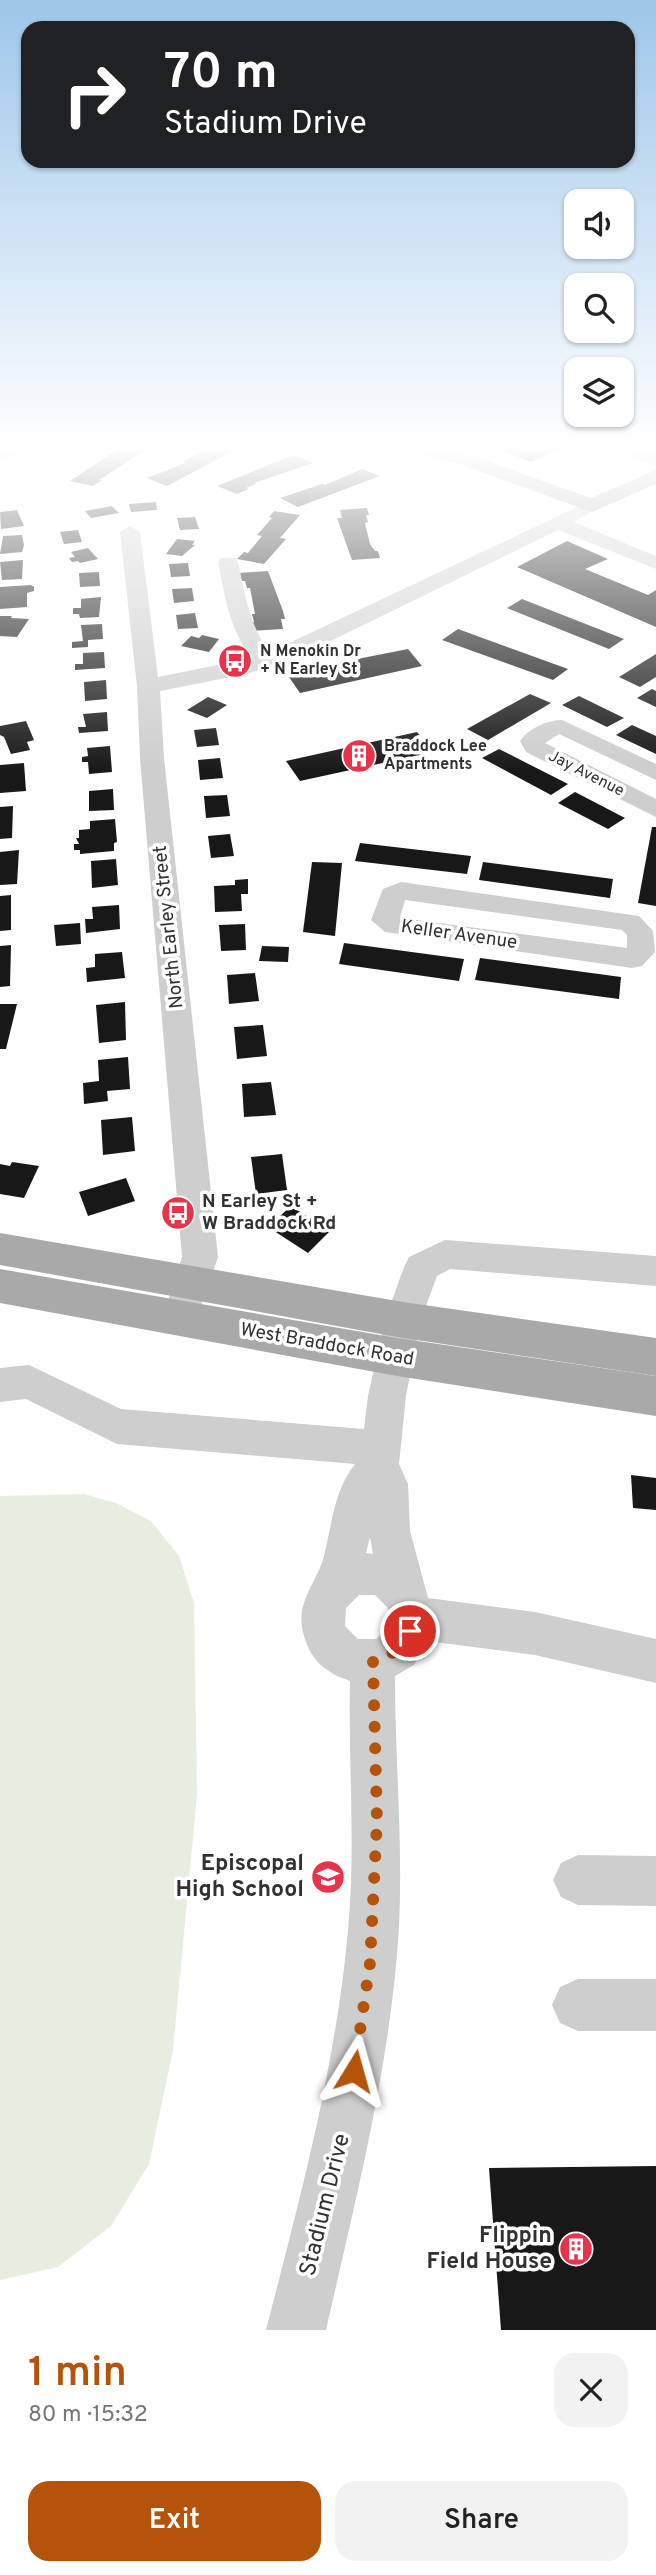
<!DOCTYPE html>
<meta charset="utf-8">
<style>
:root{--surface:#fff;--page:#f2f2f2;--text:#222;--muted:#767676;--accent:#b45309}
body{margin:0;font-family:Overpass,sans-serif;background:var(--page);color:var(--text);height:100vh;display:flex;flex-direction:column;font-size:26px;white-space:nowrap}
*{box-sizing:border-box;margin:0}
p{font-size:23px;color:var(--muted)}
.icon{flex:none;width:38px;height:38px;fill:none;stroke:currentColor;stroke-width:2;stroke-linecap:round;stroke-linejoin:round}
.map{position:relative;height:2330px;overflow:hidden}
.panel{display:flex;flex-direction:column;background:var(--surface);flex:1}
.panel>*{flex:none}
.top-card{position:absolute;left:21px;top:21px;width:614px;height:147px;border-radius:21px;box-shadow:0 2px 5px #0004;background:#202124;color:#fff;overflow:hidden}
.controls{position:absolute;left:564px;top:189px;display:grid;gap:14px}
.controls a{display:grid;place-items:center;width:70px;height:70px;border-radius:14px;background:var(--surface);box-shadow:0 2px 5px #0004;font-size:35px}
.pin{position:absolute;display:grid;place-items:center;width:60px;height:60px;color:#fff;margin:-30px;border:4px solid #fff;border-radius:50%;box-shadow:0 2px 7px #0007}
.me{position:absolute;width:77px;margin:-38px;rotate:8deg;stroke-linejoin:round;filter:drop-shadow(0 0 5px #0008)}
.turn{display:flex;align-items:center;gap:24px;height:147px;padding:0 28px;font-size:32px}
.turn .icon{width:91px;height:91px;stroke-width:2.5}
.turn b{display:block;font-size:49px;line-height:60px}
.round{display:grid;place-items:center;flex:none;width:74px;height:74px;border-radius:21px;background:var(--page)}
.head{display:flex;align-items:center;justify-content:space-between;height:119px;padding:0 28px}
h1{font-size:42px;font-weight:600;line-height:52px;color:var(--accent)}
.button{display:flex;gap:14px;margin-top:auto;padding:14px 28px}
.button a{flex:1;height:80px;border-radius:21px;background:var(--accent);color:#fff;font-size:28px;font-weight:600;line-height:80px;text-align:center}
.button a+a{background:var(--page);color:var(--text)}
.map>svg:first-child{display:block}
</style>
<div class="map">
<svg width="656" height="2330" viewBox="0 0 656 2330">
<rect width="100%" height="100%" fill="#fff"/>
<path fill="#e8eedf" d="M84,1494l32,9 35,18 28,35 15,47 3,192 -24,255 -24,114 -38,62 -53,41 -58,13v-784z"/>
<g fill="#181818">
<path d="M124,445l26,2 -51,33h3l-9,6 -23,-5z"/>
<path d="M216,445l17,6 -66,35 -20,-8 39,-15 -4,-1z"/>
<path d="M514,445l13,5 12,-5 25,2 -33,15 -33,-13 -9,1 -17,-4z"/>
<path d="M294,455l19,8 -59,20 2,1 -10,4 3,1 -12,5 -20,-8z"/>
<path d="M362,469l18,7 -82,31 -18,-9 42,-14 3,1z"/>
<path d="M156,502l1,8 -26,2 -2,-8z"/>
<path d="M112,506l7,7 -28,5 -6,-7z"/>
<path d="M367,508l2,7h-3l2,7 -3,1 5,21 5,7h3l2,7 -28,2 -15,-42h5l-2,-8z"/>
<path d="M17,510l7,16 -23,3 -1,-17z"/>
<path d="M274,511l26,4 -20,23 6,1 -22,25 -27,-5 7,-7 4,1 14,-17 -5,-1 15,-17 -3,-1z"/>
<path d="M195,517l4,12 -19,1 -3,-12z"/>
<path d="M78,530l4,12 -18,2 -4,-12z"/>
<path d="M22,535l2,10 -2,7 -22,2 3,-18z"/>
<path d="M177,539l18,2 -3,4h3l-13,11 -16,-2z"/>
<path d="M567,541l41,18 -23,10 63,26 8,-5v37l-139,-60z"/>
<path d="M88,548l10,11 -18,4 -2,-2 -6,1 -3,-4 6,-1 -4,-5z"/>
<path d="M23,560l-1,19 -20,1 -2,-18z"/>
<path d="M188,563l2,13 -19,1 -2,-13z"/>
<path d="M268,571l15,40 2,8h-4l2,10 -32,2 -2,-9h5l-2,-8h3l-5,-26h-3l-2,-7h-4l-2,-8z"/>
<path d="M99,572l1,14 -20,1 -1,-14z"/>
<path d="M31,585l3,2v4l-7,2v14l-27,2v-22z"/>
<path d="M192,588l2,13 -20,2 -2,-14z"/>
<path d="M101,597l-2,20 -19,1 -1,-4h-6v-6h8v-9z"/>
<path d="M522,599l102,40 -15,10 -102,-41z"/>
<path d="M195,613l3,15 -20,1 -2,-14z"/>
<path d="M0,616h12l-1,2 18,1 -12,18 -17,-1z"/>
<path d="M102,624l1,15 -15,1v7l-16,1v-6l11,-1 -2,-16z"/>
<path d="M458,629l110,40 -15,11 -111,-40z"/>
<path d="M202,635l17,4 -10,13 -28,-6 10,-10 8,2z"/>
<path d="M408,649l14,17 -122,27 -11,-16 61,-12 -3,-4z"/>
<path d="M104,652l1,16 -30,2v-6h8v-11z"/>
<path d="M656,654v23l-16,10 -21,-10z"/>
<path d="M106,680l1,19 -22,2 -1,-19z"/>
<path d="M652,689l4,2v16l-19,-9z"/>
<path d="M530,694l21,9 -63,37 -21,-11z"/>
<path d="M579,696l45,22 -17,9 -45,-22z"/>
<path d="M208,697l19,8 -20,13 -20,-8z"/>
<path d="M107,712l1,19 -29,2 -1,-6h8l-3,-13z"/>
<path d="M26,721l8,19 -7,2 3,8 -19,4 -7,-17 -4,-2v-9z"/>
<path d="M632,725l24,11v18l-40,-19z"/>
<path d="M216,728l3,17 -22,2 -3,-17z"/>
<path d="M417,732l16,20 -133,29 -14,-20z"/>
<path d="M110,746l2,26 -23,2 -1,-12h-6v-5l6,-1 -1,-8z"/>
<path d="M499,749l69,35 -17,11 -69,-37z"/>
<path d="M220,758l3,20 -23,2 -2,-20z"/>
<path d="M24,763l2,28 -26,2v-28z"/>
<path d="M113,789l1,21 -25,1v-20z"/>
<path d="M575,792l50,26 -17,11 -50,-26z"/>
<path d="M227,795l3,21 -24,2 -2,-22z"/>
<path d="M13,806l-1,32 -12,1v-32z"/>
<path d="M115,819l2,23 -3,1v8l-34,3v-4h-6v-6h5l-3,-6h3v-8l11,-1v-8z"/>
<path d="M652,827h4v79l-18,-3z"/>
<path d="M230,834l4,22 -23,2 -3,-22z"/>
<path d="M360,843l111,13 -4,18 -112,-13z"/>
<path d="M19,850l-2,34 -17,1v-33z"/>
<path d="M116,859l2,26 -26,3 -1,-27z"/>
<path d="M312,862l30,1 -7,73 -32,-4z"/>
<path d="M483,862l130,17 -3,19 -131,-18z"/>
<path d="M248,879v15h-7l1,17 -27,1 -1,-26 21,-1v-5z"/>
<path d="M11,895v35l-11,1v-35z"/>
<path d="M119,905l1,24 -34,4 -1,-14h8l-1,-12z"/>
<path d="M80,923l1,21 -25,2 -2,-21z"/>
<path d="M245,924l1,26 -25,1 -2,-26z"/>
<path d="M344,943l120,16 -5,22 -120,-17z"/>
<path d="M11,945l-1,41 -10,1v-41z"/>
<path d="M262,946l27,1 -1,15 -29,-1z"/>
<path d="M122,952l3,26 -38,4 -1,-14 9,-1v-13z"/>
<path d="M480,958l141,19 -2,22 -144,-19z"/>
<path d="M255,973l4,28 -30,3 -2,-29z"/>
<path d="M125,1002l1,38 -27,3 -3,-38z"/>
<path d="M0,1004h17l-11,45h-6z"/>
<path d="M263,1025l4,31 -30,3 -3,-32z"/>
<path d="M128,1057l2,32 -23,2 1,10 -24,3 -1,-21 16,-2 -1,-21z"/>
<path d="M271,1082l5,33 -32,2 -2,-33z"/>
<path d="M132,1117l3,34 -32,4 -2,-35z"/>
<path d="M282,1154l5,36 -31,4 -5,-37z"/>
<path d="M12,1162l27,4 -15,32 -24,-4v-30l10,2z"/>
<path d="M126,1178l9,23 -47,15 -9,-24z"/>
<path d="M291,1206l39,25 -22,22 -40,-26z"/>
<path d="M631,1475l25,3v32l-23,-2z"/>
<path d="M656,2166v164h-155l-12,-162z"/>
</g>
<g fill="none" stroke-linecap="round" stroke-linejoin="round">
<g fill="#cecece" fill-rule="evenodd">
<path d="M592,500l9,6 -27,16 82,34v13l-98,-39 -260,127 -52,17 -86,17 4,67 54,499 -22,64 -13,4 -13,-4 -5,-11 17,-53 -42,-499 -3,-72 -17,-154 10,-6 10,6 18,145 94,-19c-23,-29 -27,-62 -34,-96l3,-4h14l3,4c7,31 11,64 32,90z"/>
<path d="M562,720l94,44v16l-97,-46 -14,9 111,56v18l-130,-65 -6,-11c9,-13 27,-21 42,-21z"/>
<path d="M401,882l238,34 14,15 2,21 -13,14 -10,2 -247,-36 -14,-12 12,-31zM405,900l217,30 5,5v13l-225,-30 -2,-1z"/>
<path d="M445,1240l211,16v30l-206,-17 -13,7 -16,44 -15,76 -7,68 9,20 2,47 18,67 107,14 121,27v44l-121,-28 -108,-14 -13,24 -19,11c0,84 8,167 4,251 -8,136 -43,270 -73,403h-60c34,-132 70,-264 82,-400 8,-83 0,-166 2,-249 -8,-3 -17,-6 -24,-12 -18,-12 -29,-43 -23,-63 5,-18 17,-33 21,-50 8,-32 10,-66 31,-92l-238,-20 -91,-45 -26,3v-34l29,-3 92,44 243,20 4,-33 17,-76 19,-53 5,-10zM370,1537l3,17 -7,-1zM359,1595h16l13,13 1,18 -13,13h-18l-13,-13 1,-18z"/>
<path d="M578,1855l78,1v50l-78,-1 -17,-8 -8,-17 8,-17z"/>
<path d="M578,1979h78v52h-78l-18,-8 -8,-18 8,-18z"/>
</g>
<g fill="#a9a9a9" fill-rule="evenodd">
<path d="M7,445h30l-3,4 -34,11v-13z"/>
<path d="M398,445h33l45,12 115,41 65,-28v14l-64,28 -130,-47 -61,-16z"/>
<path d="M608,445h29l19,7v13l-45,-16z"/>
<path d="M0,1233l403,69 253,36v38l-253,-38 -403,-73z"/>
<path d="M0,1269l397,69 259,38v40l-259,-40 -397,-73z"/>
</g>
</g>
<linearGradient id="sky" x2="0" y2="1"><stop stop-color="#9dc6ea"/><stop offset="0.58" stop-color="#fff"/><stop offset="1" stop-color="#fff" stop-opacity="0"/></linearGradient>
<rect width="656" height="771" fill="url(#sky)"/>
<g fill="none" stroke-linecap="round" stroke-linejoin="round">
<path stroke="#b45309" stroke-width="12" stroke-dasharray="0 21.6" d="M354,2071l16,-108 7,-142 -4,-159 23,-11 14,-20"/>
</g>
<defs>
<g id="bus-disc" transform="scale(1.75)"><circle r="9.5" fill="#e8334b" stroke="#fff"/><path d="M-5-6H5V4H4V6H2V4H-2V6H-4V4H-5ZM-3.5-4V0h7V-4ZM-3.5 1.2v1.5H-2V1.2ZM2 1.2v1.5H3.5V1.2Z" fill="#fff"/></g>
<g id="building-disc" transform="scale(1.75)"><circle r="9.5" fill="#e8334b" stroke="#fff"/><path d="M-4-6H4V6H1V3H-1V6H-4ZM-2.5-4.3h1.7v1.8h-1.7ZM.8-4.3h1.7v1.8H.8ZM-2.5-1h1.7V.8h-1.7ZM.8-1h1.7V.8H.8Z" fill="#fff"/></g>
<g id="school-disc" transform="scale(1.75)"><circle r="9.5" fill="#e8334b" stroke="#fff"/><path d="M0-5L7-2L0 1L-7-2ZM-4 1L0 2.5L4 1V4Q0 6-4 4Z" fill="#fff"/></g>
</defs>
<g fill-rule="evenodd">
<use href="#bus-disc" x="235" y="661"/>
<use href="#building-disc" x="359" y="756"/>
<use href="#bus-disc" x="178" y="1213"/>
<use href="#school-disc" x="328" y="1877"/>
<use href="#building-disc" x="576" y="2249"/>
</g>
<g text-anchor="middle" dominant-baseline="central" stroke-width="7" stroke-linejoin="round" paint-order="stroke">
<g font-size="16" font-weight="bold" fill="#313131" stroke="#fff" text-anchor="start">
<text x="260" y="652">N Menokin Dr<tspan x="260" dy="18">+ N Earley St</tspan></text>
<text x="384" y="747">Braddock Lee<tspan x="384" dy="18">Apartments</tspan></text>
</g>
<g font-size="16" fill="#313131" stroke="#fff">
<text transform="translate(586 774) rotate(27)">Jay Avenue</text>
</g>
<g font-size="19" fill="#313131" stroke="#fff">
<text transform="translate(169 927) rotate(-96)">North Earley Street</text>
<text transform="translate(459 935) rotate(8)">Keller Avenue</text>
<text transform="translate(327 1345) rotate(10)">West Braddock Road</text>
</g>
<g font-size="19" font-weight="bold" fill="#313131" stroke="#fff" text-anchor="start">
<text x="202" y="1202">N Earley St +<tspan x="202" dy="22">W Braddock Rd</tspan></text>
</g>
<g font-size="23" font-weight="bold" fill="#313131" stroke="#fff" text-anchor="end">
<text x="304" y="1864">Episcopal<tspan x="304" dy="26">High School</tspan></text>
<text x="552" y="2236">Flippin<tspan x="552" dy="26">Field House</tspan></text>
</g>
<g font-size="23" fill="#313131" stroke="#fff">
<text transform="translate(326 2205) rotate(-76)">Stadium Drive</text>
</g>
</g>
</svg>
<div class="controls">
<a><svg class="icon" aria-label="sound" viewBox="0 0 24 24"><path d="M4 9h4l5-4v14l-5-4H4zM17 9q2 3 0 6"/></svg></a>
<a><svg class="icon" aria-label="search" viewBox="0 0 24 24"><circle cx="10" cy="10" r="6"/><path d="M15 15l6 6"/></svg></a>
<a><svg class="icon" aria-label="layers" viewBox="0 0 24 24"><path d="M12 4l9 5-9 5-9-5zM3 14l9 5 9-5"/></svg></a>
</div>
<div class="pin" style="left:410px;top:1631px;background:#d93025"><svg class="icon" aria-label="arrive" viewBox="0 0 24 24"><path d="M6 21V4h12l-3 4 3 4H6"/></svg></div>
<svg class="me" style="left:354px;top:2071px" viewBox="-20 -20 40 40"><path d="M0-17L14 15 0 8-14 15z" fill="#b45309" stroke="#fff" stroke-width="4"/></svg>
<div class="top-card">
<div class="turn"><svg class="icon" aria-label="right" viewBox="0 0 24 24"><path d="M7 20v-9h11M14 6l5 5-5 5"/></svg><div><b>70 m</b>Stadium Drive</div></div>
</div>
</div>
<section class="panel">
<div class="head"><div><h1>1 min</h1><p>80 m · 15:32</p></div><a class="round"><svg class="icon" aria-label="close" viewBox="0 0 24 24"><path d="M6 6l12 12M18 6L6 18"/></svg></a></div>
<div class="button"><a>Exit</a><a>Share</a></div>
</section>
